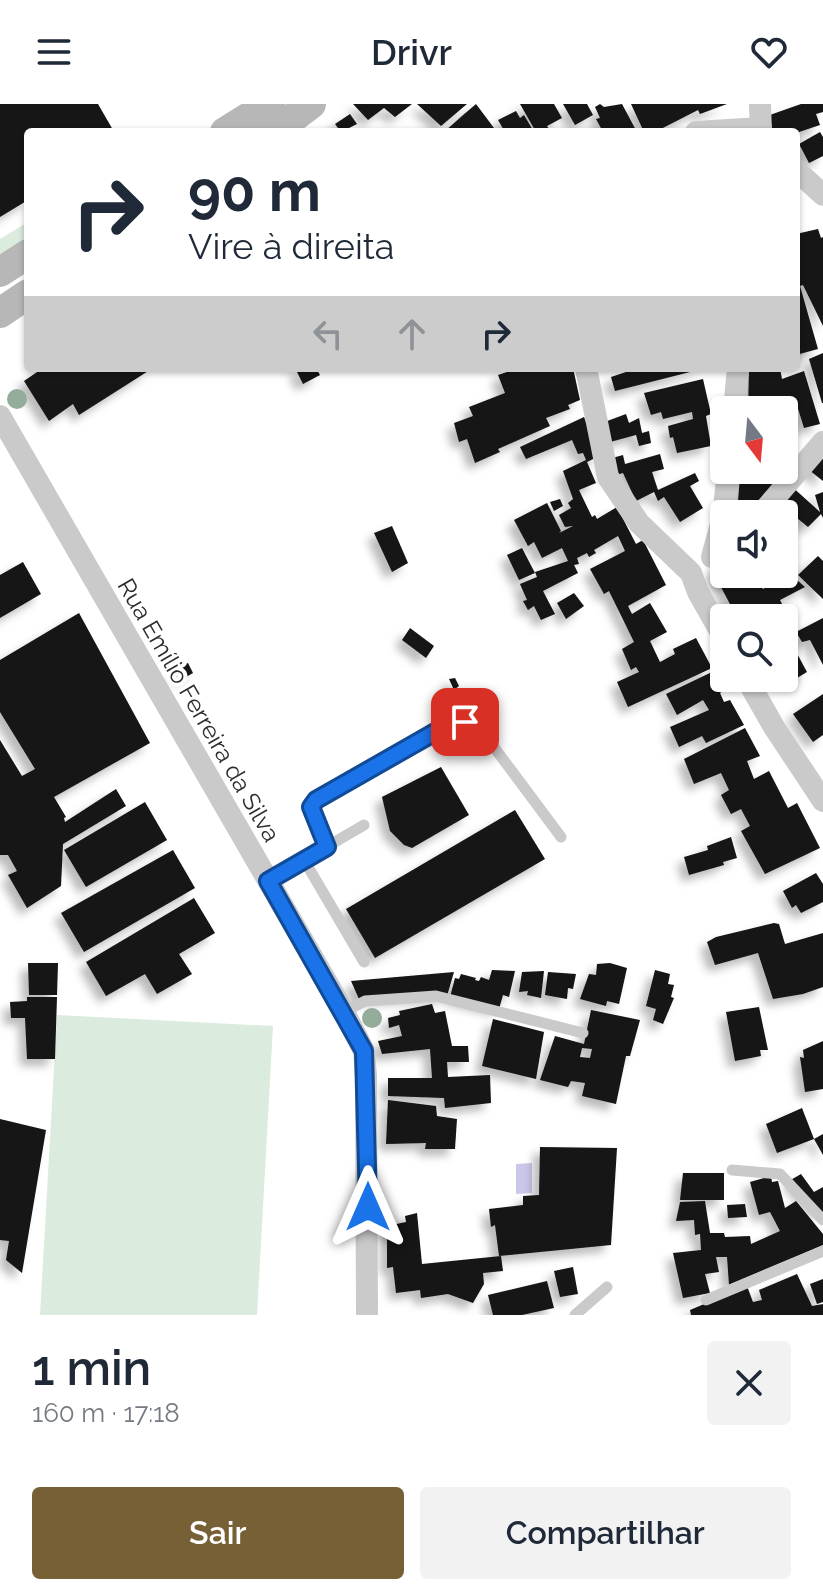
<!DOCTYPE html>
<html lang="pt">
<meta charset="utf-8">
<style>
:root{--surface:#fff;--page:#f2f2f3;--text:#1f2937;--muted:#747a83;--accent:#776035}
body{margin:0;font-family:Raleway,sans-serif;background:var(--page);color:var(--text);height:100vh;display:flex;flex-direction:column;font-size:30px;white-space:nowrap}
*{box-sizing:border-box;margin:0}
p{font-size:26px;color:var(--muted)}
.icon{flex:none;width:44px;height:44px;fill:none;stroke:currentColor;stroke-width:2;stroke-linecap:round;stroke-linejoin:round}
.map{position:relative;height:1211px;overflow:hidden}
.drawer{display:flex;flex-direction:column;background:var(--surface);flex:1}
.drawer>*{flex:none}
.banner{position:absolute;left:24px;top:24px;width:776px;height:244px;border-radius:8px;box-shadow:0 2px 6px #0004;background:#fff;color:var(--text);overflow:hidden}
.needle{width:52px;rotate:164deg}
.buttons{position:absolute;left:710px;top:292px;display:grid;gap:16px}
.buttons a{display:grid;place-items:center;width:88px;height:88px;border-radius:8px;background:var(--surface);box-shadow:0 2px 6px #0004;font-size:40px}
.pin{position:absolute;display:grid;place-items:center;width:68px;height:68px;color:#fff;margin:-34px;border-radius:16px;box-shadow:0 4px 12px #0006}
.me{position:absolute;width:88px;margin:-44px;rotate:0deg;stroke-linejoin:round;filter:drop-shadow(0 0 6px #0008)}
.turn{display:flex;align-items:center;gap:28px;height:168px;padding:0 32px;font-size:36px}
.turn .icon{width:104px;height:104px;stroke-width:2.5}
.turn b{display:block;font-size:56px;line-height:68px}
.lanes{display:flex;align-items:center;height:76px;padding:0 32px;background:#0003;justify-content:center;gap:40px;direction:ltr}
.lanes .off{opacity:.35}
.round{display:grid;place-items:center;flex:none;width:84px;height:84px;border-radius:8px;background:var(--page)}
.summary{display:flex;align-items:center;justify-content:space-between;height:136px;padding:0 32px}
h1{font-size:48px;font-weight:600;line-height:60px}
.cta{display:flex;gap:16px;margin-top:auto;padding:16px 32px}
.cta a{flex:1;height:92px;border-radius:8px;background:var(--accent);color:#fff;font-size:32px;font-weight:600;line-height:92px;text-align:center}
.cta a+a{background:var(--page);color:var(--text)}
header{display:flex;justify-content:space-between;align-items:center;height:104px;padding:0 32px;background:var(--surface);font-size:36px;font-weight:600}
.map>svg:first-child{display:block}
</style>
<header><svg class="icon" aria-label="menu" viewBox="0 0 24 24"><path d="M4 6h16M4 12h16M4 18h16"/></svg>Drivr<svg class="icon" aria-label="heart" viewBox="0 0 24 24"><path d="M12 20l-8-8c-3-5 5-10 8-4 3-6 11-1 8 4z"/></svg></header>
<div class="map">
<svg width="823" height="1211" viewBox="0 0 823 1211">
<defs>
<filter id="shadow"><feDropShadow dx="-7" dy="7" stdDeviation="4" flood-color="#0004"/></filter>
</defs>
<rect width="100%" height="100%" fill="#fff"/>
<g fill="#dbebde">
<path d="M28,118v16l-28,16v-15z"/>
<path d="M57,911l216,11 -16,289h-217z"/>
</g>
<path fill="#cbc7eb" d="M532,1059v30l-16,1v-30z"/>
<g fill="#141414" fill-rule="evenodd" filter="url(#shadow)">
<path d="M0,0h98l15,26 -5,2h-80v68l-28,17z"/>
<path d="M353,0h59l-17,13 -11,-9 -16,12z"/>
<path d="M417,0h50l-26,22z"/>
<path d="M476,0l21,28h-53l18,-16z"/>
<path d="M520,0h34l8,14 -15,8 4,6h-15z"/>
<path d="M563,0h24l6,11 -18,10z"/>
<path d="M600,0l4,3 18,-3 15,28h-34l-7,-13 4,-1 -5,-11z"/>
<path d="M631,0h96l-27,10 -2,-4 -43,22h-11z"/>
<path d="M801,0h22v8l-7,2 4,11 -24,8 -26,-1 -3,-16z"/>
<path d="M516,7l4,7 4,-3 10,17h-29l-7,-12z"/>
<path d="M350,10l7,10 -16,8 -6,-8z"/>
<path d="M820,28l3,5v19l-14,7 -10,-19z"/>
<path d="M818,125l3,9 2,-1v89l-20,-41 -3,1 18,63 -22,6v-121z"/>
<path d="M823,249v50h-1l-13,-44z"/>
<path d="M43,264h110l-74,47 -6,-11 -24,17 -25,-40z"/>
<path d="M295,264h21l4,7 -17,9z"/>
<path d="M519,264h54l7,32 -12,5 2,4 -24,9 4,8 -52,23 2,3 -25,11 -8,-24 -8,3 -5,-19 19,-7 -4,-9 36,-14 -7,-18z"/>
<path d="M632,264h70v1l-87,22 -4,-14 21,-7z"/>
<path d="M749,264h31l2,11 22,-8 16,53 -16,4 -8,-26 -7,3 1,3 -42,2z"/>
<path d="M703,275l8,35 -5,2 5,30 -34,7 -4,-16 -3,1 -2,-12 25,-7 -1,-7 -29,7 -2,-7 -10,3 -7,-22z"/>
<path d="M626,310l3,9 10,-5 3,15 7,-2 2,12 -12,3 -3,-11 -26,7 -8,-19z"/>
<path d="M784,311l5,19h7l2,8 -14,2z"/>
<path d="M584,313l15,39 -12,6 9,21 -17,7 13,27 3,-2 2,4 20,-12 19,37 7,-4 23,45 -38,21 4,8 18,-11 17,29 -17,9 10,21 15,-8 -2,-5 23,-11 16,30 -84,39 -11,-25 22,-10 -3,-5 -5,3 -9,-21 12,-7 -25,-51 -5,3 -14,-25 35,-18 -7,-15 -24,14 2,3 -7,4 -2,-4 -10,5 2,6 -5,1 4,8 -35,18 12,23 -14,6 -7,-14 -6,4 -5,-9 4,-1 -7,-16 17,-7 -2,-5 33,-11 -6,-13 -20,10 -8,-16 -6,4 -14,-26 33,-17 14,28 -2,2 14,-7 -8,1 -6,-12 12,-7 -3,-5 5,-4 -10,-28 23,-11 -3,-7 -5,1 -6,-14 -46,19 -6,-12z"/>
<path d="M823,347v30l-19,-15z"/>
<path d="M660,350l4,15 -12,3 6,18 37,-17 4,8 -9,5 13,22 -23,14 -16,-25 -6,4 -4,-9 -18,9 -13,-28 -14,4 -4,-17 18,-5 2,9z"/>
<path d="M760,366h26l-33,44h-16l3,-38 21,-2z"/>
<path d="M789,380l31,28 -5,-17 8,-3v26l-2,-4 -13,13 -33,-27z"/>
<path d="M560,395l3,7 -9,5 -4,-9z"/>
<path d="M392,422l16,37 -16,9 -18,-39z"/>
<path d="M522,444l13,25 -16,7 -12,-25z"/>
<path d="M818,452l5,5v38l-25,-24z"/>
<path d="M23,458l18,32 -41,24v-43z"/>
<path d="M724,459v11h30l9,15 27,-15 15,13 -25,13 16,32 -12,7v-21h-38l-8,-14 -6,4 -20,-38z"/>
<path d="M574,489l10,13 -18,13 -9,-16z"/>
<path d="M79,509l71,130 -96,54 12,20 -2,1 1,4 51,-33 10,17 -63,38 -2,42 -34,22 -19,-33 9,-4 -9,-16h-8v-115l22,36 13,-7 -35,-57v-52z"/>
<path d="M823,514v47l-13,-25 -8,2 -6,-10z"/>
<path d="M410,524l24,18 -8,12 -24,-18z"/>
<path d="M794,544l13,24 -15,9 -8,-14v-12z"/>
<path d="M188,559l5,10 -12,7 -6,-12z"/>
<path d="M714,567l10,19 -4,3 4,9 6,-2 14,25 -38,18 -4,-7 -23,11 -9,-20 39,-17 -6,-10 -26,15 -11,-21z"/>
<path d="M455,574l4,8 -5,4 -5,-11z"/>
<path d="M823,590v41l-10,7 -20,-28z"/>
<path d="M745,624l15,28 -13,5 7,18 15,-8 19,37 9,-5 23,45 -55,26 -24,-43 9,-5 -9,-17 -10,5 -10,-19 8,-5 -8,-17 -27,11 -10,-25z"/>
<path d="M441,663l28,48 -57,33 -8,-3 -14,-14 -8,-34z"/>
<path d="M145,698l22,38 -81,47 -22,-37z"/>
<path d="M515,706l30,49 -170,99 -29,-49z"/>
<path d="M731,733l6,21 -14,4 1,3 -35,10 -5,-18 24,-7 -1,-4z"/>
<path d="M173,746l22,38 -111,64 -23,-39z"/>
<path d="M816,769l7,11v18l-22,11 -5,-8 -4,3 -9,-17z"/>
<path d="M194,794l21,35 -36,21 13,20 -35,20 -12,-20 -39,22 -20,-34z"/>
<path d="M774,819l5,1 6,20 38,-11v54l-20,7 -30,5 -15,-46 -43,12 -8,-23 9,-5z"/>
<path d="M28,859h30l-1,32h-28z"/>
<path d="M610,859l17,5 -8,36 -12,-3 -1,5 -26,-7 9,-25 7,1 1,-11z"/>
<path d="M492,866l23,1 -6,26 -6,-2 -4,14 -49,-12 5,-19 4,1 2,-5 15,4 -1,2 4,1 2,-4 8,3z"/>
<path d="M655,866l15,4 -2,10 6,1 -3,12 3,1 -11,26 -10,-4 3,-11 -10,-3z"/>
<path d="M544,867l-3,27 -14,-3 1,-4 -9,1 3,-20z"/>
<path d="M454,868l-7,24 -88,3 -8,-18z"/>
<path d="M548,868l28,2 -3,15 -5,-1 -1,11 -22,-4z"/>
<path d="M27,893h30l-2,62h-28l-2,-41h-14l-1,-16 17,-1z"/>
<path d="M432,900l3,9 10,-2 7,35h16l1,16h-22l1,15 42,-2 1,28 -46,5 -1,-10 -56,-2v-18h44l-2,-29 -48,5 -4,-13 24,-5 -3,-11 -10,3 -1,-10 12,-3 -1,-4z"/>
<path d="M759,903l9,43h-8l1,6 -26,5 -9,-49z"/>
<path d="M591,906l49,10 -10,36h-4l-10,48 -34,-8 3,-13 -14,-2 -3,6 -28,-7 15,-44 29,8zM582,944l10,1 -2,9 -10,-1z"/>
<path d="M493,915l51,13 -8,47 -54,-13z"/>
<path d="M823,937v48l-18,3 -5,-35 4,1 -1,-8z"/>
<path d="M388,996l48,6 1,10 20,3 -2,30h-30l1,-6 -40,1z"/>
<path d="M802,1004l12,31 9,-5v21l-9,-16 -37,14 -11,-29z"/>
<path d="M0,1015l46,11 -24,143 -16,-13 3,-19 -9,-1z"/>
<path d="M540,1043l77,1 -6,97 -112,11 -4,-31 -4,2 -2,-18 34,-4v-9l16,-1z"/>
<path d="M683,1069h41v27h-44z"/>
<path d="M801,1070l13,18 9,-5v29l-34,-35z"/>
<path d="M771,1072l1,6 6,-1 7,27 11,-7 27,33v11l-94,40 -2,-28h-11l3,15 -14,2 5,19 -27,5 -10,-45 28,-3 -1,-16 -5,1 -1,-15 -18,1 4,-19 25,-1 5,32h14l1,4 25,-1 1,8 29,-13 -10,-19 -11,3 -9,-33z"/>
<path d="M745,1100l2,13 -19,1 -1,-13z"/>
<path d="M417,1109l5,51 79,-8 2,15 -20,2 1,11 -11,19 -25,-9 -27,4 -1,-8 -24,3 -3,-26 -6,1v-42l19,-4 -1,-6z"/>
<path d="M573,1163l5,27 -18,3 -6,-26z"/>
<path d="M797,1170l15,32 11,-2v11h-132l-1,-5 57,-24 6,16 9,-2 -3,-10z"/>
<path d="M823,1175v23l-6,2 -7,-20z"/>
<path d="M547,1177l7,27 -32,7h-29l-5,-20z"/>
</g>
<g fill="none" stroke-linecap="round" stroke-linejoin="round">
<g stroke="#cacaca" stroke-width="11">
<path d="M327,743l-16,-40 5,-7 135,-77 14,-1 14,5 82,110"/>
<path d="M304,756l60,102"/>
<path d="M268,777l96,-56"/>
<path d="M344,908l21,-11 71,-5 147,37"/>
<path d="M732,1066l48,4 43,46"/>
<path d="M706,1196l117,-49"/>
<path d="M575,1211l32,-28"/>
</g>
<g stroke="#cacaca" stroke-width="22">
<path d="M760,0l1,28"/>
<path d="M696,28l65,-4"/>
<path d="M796,66l27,25"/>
<path d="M586,264l22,109 31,46 52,50 7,19 26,46"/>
<path d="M734,306l4,-42"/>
<path d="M0,312l344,596 20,39 2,25 1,239"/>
<path d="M761,410l62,-72"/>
<path d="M712,453l11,-40 5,-47"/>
<path d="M746,574l28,49 49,74"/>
</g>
<g stroke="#b7b7b7" stroke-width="30">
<path d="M225,28l45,-28"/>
<path d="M274,28l37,-28"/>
<path d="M0,168l28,-18"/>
<path d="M0,209l28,-19"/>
</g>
</g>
<g fill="#94ac9a">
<circle cx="17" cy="295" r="10"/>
<circle cx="372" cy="914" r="10"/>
</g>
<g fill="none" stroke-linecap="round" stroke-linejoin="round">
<g stroke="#114b97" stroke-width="20">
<path id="route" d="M368,1103l-4,-156 -96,-170 59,-34 -16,-40 5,-7 135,-77 14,-1"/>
</g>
<use href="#route" stroke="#1a73e8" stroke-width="14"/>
</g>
<g text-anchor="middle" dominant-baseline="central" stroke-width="8" stroke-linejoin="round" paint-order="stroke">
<g font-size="24" fill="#2d2d2d" stroke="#fff">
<text transform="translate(199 606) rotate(60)">Rua Emílio Ferreira da Silva</text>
</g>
</g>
</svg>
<div class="buttons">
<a><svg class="needle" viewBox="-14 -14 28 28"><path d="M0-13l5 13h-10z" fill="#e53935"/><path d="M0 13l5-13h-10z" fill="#747a83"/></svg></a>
<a><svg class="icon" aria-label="sound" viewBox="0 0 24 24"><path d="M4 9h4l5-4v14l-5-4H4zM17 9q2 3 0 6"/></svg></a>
<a><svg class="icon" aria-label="search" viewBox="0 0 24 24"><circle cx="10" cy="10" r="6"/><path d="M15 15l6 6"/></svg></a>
</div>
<div class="pin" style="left:465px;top:618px;background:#d93025"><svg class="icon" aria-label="arrive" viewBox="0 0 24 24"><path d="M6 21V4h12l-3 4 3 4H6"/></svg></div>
<svg class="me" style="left:368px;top:1103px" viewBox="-20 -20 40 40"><path d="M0-17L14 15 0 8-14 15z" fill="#1a73e8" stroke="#fff" stroke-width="4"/></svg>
<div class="banner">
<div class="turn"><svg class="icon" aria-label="right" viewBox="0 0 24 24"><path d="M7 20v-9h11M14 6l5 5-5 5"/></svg><div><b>90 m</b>Vire à direita</div></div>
<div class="lanes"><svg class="icon off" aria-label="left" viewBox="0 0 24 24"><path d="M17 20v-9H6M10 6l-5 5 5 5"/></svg><svg class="icon off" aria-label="ahead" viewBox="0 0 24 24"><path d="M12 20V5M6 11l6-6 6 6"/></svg><svg class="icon" aria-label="right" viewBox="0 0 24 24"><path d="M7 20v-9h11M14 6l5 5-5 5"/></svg></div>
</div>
</div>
<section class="drawer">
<div class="summary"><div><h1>1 min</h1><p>160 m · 17:18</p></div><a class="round"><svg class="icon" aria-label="close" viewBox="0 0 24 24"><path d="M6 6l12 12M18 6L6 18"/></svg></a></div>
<div class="cta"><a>Sair</a><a>Compartilhar</a></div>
</section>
